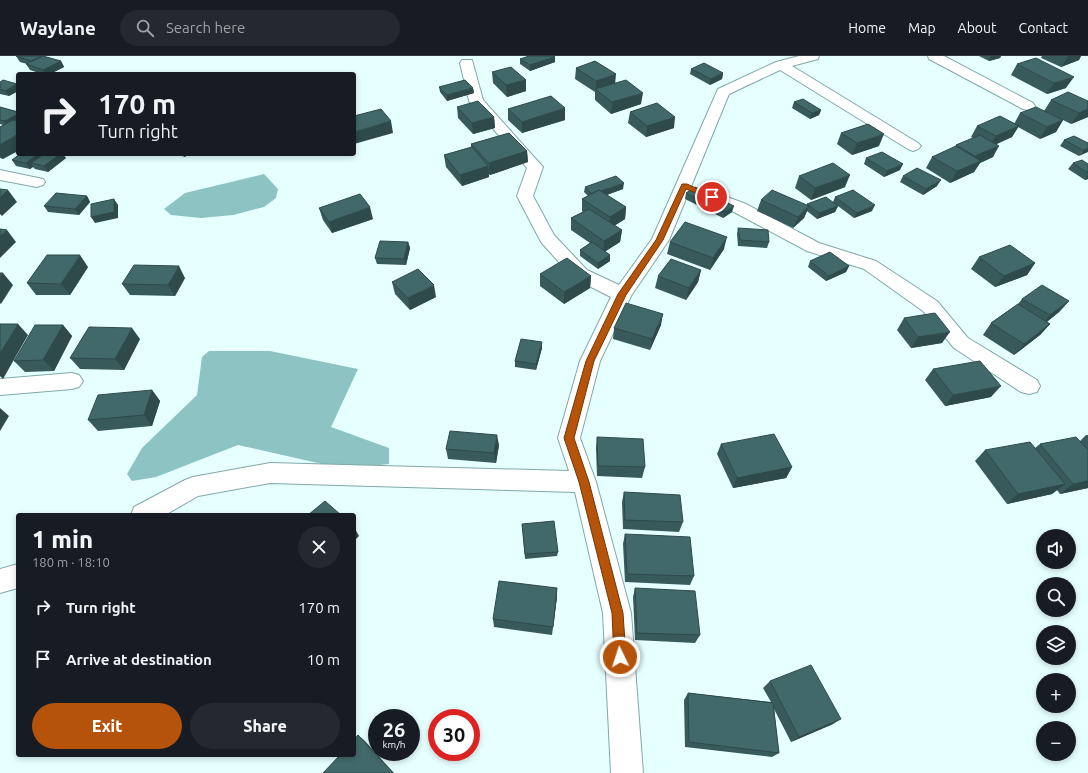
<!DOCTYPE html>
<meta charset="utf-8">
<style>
:root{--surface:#171b24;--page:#242831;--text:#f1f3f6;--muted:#9ea1a6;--line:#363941;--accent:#b45309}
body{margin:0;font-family:Ubuntu,sans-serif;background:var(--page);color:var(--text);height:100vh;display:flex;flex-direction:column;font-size:15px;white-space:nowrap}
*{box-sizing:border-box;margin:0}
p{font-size:13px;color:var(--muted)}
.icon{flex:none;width:22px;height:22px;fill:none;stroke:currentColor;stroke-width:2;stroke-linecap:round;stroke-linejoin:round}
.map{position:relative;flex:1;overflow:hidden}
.sheet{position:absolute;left:16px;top:457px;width:340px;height:244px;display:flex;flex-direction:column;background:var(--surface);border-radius:4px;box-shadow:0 2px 6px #0003}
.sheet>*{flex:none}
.banner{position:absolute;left:16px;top:16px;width:340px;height:84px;border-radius:4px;box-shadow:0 2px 6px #0003;background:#171b24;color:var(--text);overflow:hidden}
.fabs{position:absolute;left:1036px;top:473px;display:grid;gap:8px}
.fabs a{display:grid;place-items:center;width:40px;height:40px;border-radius:50%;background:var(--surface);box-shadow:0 2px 6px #0003;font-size:20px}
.speed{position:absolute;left:368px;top:653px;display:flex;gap:8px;font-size:20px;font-weight:700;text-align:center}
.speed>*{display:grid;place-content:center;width:52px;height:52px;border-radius:50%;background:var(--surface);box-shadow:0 2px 6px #0003;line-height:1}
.speed small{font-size:10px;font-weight:400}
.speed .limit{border:6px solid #d22;background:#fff;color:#111}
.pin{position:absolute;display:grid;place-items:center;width:34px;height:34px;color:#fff;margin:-17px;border:2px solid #fff;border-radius:50%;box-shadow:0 1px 4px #0007}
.me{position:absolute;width:44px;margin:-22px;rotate:356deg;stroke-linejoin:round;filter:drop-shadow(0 0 3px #0008)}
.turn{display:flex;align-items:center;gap:14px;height:84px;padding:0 16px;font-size:18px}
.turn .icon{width:52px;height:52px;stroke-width:2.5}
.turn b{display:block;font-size:28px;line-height:34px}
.round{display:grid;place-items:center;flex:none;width:42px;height:42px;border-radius:21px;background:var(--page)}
.overview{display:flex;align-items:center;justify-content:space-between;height:68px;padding:0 16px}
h1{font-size:24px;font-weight:800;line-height:30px}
.cta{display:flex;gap:8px;margin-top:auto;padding:8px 16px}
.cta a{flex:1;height:46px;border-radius:24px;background:var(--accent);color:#fff;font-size:16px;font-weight:800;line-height:46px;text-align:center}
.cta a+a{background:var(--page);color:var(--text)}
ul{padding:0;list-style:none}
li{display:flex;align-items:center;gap:12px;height:52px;padding:0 16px}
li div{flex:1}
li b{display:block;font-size:15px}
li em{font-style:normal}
header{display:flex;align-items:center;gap:24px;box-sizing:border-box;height:56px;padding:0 20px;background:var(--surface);border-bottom:1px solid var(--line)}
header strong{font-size:19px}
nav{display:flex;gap:22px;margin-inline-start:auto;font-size:14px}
.search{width:280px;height:36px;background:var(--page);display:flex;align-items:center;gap:10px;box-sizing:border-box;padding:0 14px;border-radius:22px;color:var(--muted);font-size:15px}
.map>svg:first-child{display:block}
</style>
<header>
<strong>Waylane</strong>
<div class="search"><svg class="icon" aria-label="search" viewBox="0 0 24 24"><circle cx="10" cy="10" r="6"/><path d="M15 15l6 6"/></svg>Search here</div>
<nav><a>Home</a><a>Map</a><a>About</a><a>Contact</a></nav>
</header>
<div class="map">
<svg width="1088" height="717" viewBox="0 0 1088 717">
<rect width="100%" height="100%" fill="#e6ffff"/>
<g fill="#8ec3c4">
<path d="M264,118l14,15 -2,9 -12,9 -31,8 -32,3 -30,-3 -7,-6 21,-16z"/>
<path d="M209,295h61l88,18 -27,58 58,21v16l-45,5 -106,-24 -82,32 -24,4 -5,-7 15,-26 55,-53 5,-38z"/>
</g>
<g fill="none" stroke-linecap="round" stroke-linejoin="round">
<g stroke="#80a8a9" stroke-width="2">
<g id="minor">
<path d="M799,0h20l-1,3 -26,7 126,77 3,3 -3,3 -5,2 -5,-2 -128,-79 -51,24 -60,146 -38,56 -31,65 -20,77 16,44 35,131 12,160h-32l-8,-160 -28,-121 -305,-9 -72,13 -33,19h-34l3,-8 51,-27 8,-3 77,-14 299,8 -11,-33 22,-77 31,-64 -38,-19 -32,-36 -24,-46 10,-28 -58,-67 -9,-38 2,-3h10l11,40 60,67 -10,29 21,39 33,35 32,15 33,-46 66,-150 58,-27z"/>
<path d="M928,0h16l89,47 2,3 -2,3 -5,1 -5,-1 -94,-50z"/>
<path d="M0,114l43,9 2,3 -2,3 -6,2 -37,-7z"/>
<path d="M706,133l40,15 73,39 57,18 61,40 31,37 69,42 3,6 -3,6 -8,2 -8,-2 -67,-44 -31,-37 -59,-42 -57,-18 -73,-39 -34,-15 -2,-3 2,-3z"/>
<path d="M72,317l7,2 4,6 -4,6 -7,2 -72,6v-16z"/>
<path d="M18,508v24l-18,5v-24z"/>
</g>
</g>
<use href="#minor" fill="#fff" fill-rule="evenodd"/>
</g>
<g fill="#395a5b">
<path d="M16,0l45,5 3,6 -14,7h-8l-12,-4 -4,-6h1l-7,-2z"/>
<path d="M979,0h22l-1,2 -11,3z"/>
<path d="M1042,0h39l-2,4 -18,7 -20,-9z"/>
<path d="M555,1v5l-25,9 -10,-7v-5z"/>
<path d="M1017,8l49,24 -19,6 -36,-19z"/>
<path d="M576,12l39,15 26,21 -30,10 -16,-14v-8l-20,-13z"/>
<path d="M691,13l32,4 -1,6 -12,6 -20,-11z"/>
<path d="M492,16l34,8v11l-19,6 -14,-14z"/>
<path d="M0,26l17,2 1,1v6l-9,5 -9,-2z"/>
<path d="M439,31l34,1 1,5 -27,8 -7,-9z"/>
<path d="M1051,44l37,1v16l-17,7 -8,-4 -7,12 -16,7 -22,-12 -6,10 -15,7 -4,13 -13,6 -6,9 -24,11 -24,-15 6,-11 23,-10 1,-2 17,-7 -2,-1 6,-11 37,-2 6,-11 24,-2z"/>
<path d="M794,46l27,8 -2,5 -9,4 -18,-11z"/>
<path d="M0,51l18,5 -15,47 -3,-1v-31l3,-2 -3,-1z"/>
<path d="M457,51l37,10 1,11 -22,6 -15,-16z"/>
<path d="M508,53l57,11 -43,13 -14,-13z"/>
<path d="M630,56l44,16 -28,9 -18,-14z"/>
<path d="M841,77l38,13 -27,9 -15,-11z"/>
<path d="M1064,84l24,3 -9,13 -19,-10z"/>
<path d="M471,88l56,7 1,11 -38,13 -1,-1v3l-27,9 -16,-19 -2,-12 27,-8z"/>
<path d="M176,98h12l-3,3z"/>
<path d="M66,102l-18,14 -13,-3 -2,-2 -3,2 -14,-3 -4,-6z"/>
<path d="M866,102l34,12 -16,7 -20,-13z"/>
<path d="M1073,107l15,1v15l-3,1 -17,-11z"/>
<path d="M799,120l46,11 -34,13 -16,-12z"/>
<path d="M903,120l34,10 -14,9 -23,-13z"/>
<path d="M585,131l38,2 -16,6 19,12 -1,12 -11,7 8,4 -2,12 -15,9 5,4v6l-12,8 -18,-13v-6l10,-7 -19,-13v-12l12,-6 -1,-1v-12l6,-3 -4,-4z"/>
<path d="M686,137l46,19 -9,6 -38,-19z"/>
<path d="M87,140l3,6 -11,13 -31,-3 -4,-6z"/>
<path d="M835,141l37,14 -18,7 -16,-12 -3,6 -18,7 -10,-8 -3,7 -11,10 -36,-17 4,-11 46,5v-1l26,-2z"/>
<path d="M319,152l54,11 -41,14 -9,-13z"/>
<path d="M738,172l31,14 -2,6 -29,-2 -1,-12z"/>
<path d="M408,186l2,6 -4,17 -29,-1 -2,-6z"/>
<path d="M670,186l54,7 -14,21 -43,-16z"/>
<path d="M979,201l56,6 -8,12 -32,12 -24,-18z"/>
<path d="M810,205l39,5 -3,6 -20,9 -18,-14z"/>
<path d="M88,211l-18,28h-34l-9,-12z"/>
<path d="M701,214l-3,12 -12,18 -31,-12 3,-12z"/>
<path d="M540,218l51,2 -1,12 -26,16 -24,-18z"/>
<path d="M185,222l-10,18 -45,-1 -8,-11z"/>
<path d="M392,226l44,15 -26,13 -15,-16z"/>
<path d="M1022,243l47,2 -10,11 -12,10 3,2 -10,11 -26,20 -31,-20 8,-12 27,-19z"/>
<path d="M904,262l38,25 -31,5 -14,-18z"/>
<path d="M63,269l9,11 -18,35 -29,1 -11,-11z"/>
<path d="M661,269l-11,25 -37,-11 1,-11z"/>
<path d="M140,283l-16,31 -44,-1 -10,-11z"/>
<path d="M542,292l-6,22 -21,-3v-6z"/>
<path d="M933,313l58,28 -46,9 -20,-26z"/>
<path d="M152,334l8,11 -8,25 -54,5 -10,-11z"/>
<path d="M1086,379h2v53l-28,6 -3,-4 -5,4 -45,10 -32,-43 10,-11 50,-2 5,-4 40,-3z"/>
<path d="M597,381l48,30 -3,11 -45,-2 -1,-28z"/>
<path d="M721,388l71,23 -6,11 -53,10 -16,-34z"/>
<path d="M499,389l-3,18 -48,-4 -2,-10z"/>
<path d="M624,436l59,30 -4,10 -56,-3 -1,-27z"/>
<path d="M522,468l36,28 -1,4 -32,3z"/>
<path d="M625,478l69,42 -4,9 -65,-3 -2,-38z"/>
<path d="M557,532v9l-5,38 -58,-8 -1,-8z"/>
<path d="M635,532l65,47 -5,8 -60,-3 -2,-43z"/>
<path d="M770,625l63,43 -42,18 -17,-33 5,44 -7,4 -87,-10 -1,-47 4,-7 83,9 -8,-14z"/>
</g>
<g fill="#2e4a4a">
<path d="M41,0h2l-9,10 -3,-5z"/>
<path d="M991,0h10l-1,2 -11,3z"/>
<path d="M1068,0h13l-2,4 -18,7z"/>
<path d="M555,1v5l-25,9v-6z"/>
<path d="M61,5l3,6 -14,7h-5l-2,-4z"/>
<path d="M723,17l-1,6 -12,6 1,-6z"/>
<path d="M616,18l-1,11 -19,4v-8z"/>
<path d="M1074,21l-8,11 -19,6 7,-11z"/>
<path d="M526,24v11l-19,6 -1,-12z"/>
<path d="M17,28l1,1v6l-9,5 -4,-5z"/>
<path d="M473,32l1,5 -27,8v-6z"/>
<path d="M643,37l-2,11 -30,10 1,-12z"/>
<path d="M565,52v12l-43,13v-11z"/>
<path d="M1088,53v8l-17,7 8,-11z"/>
<path d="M821,54l-2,5 -9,4 2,-6z"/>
<path d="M18,58v8l-9,5 -4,-6z"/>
<path d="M494,61l1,11 -22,6 -1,-11z"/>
<path d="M675,61l-1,11 -28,9 1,-11z"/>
<path d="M1063,64l-7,12 -16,7 7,-12z"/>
<path d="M391,65l2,12 -39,11v-12z"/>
<path d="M1019,70l-7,11 -23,10 7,-11z"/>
<path d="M18,78v17l-15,8 -3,-4v-10z"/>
<path d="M884,78l-5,12 -27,9 5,-12z"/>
<path d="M999,90l-6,11 -13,6 -6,9 -24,11 7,-12 13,-5 5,-10z"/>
<path d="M1088,92v4l-9,4 4,-6z"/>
<path d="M527,95l1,11 -38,13 -1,-12z"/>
<path d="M38,98h10l-17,9 2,4 -3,2 -4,-6z"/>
<path d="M60,98h3l3,4 -18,14 -4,-6z"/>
<path d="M184,98h4l-3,3z"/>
<path d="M903,108l-3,6 -16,7 3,-6z"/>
<path d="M488,110l1,11 -27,9 -2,-11z"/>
<path d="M850,119l-5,12 -34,13 4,-12z"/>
<path d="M1088,119v4l-3,1z"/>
<path d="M941,124l-4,6 -14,9 3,-6z"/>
<path d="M624,127l-1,6 -31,11 1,-6z"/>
<path d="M8,134l9,12 -15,14 -2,-2v-16z"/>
<path d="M87,140l3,6 -11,13 -4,-6z"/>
<path d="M114,143l4,6v13l-23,5 -4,-6z"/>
<path d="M875,149l-3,6 -18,7 3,-5z"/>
<path d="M734,150l-2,6 -9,6 2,-6z"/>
<path d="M809,150l-5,12 -11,10 5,-11z"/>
<path d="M838,150l-3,6 -18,7 2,-6z"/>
<path d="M370,151l3,12 -41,14 -3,-11z"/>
<path d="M626,151l-1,12 -16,10 1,-12z"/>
<path d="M7,174l9,12 -16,16v-22z"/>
<path d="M622,174l-2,12 -17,11 1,-12z"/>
<path d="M727,181l-3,12 -14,21 3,-12z"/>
<path d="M408,186l2,6 -4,17 -2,-6z"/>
<path d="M80,199l8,12 -18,28 -9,-11z"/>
<path d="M610,199v6l-12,8v-6z"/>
<path d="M1035,207l-8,12 -32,12 9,-11z"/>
<path d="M179,210l6,12 -10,18 -7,-11z"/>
<path d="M849,210l-3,6 -20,9 3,-5z"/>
<path d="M701,214l-3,12 -12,18 3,-12z"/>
<path d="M3,217l10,12 -12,19 -1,-1v-25z"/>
<path d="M591,220l-1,12 -26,16v-12z"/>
<path d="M434,229l2,12 -26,13 -2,-12z"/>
<path d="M1069,245l-10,11 -19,15 10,-12z"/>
<path d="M663,258l-2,11 -11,25 2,-11z"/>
<path d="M18,268l10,11 -25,44 -3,-3v-23z"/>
<path d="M1050,268l-10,11 -26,20 10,-11z"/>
<path d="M63,269l9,11 -18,35 -11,-11z"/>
<path d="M132,272l8,11 -16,31 -9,-11z"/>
<path d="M950,276l-8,11 -31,5 7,-11z"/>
<path d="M542,286v6l-6,22v-6z"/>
<path d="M1001,330l-10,11 -46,9 8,-11z"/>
<path d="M152,334l8,11 -8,25 -8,-11z"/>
<path d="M0,352l9,8 -9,15z"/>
<path d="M497,379l2,10 -3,18 -2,-10z"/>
<path d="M792,411l-6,11 -53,10 4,-10z"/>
<path d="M1088,425v7l-28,6 13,-10z"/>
<path d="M1065,428l-13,10 -45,10 11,-10z"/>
<path d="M354,471l5,9 -5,5z"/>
<path d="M557,532v9l-5,38 1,-8z"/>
<path d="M841,663l-8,5 -42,18 8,-5z"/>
<path d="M358,679l6,5 30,33h-1z"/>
</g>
<g fill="#42696a" stroke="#2e4a4a">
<path d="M16,0h25l-10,5z"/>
<path d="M43,0l18,5 -18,9 -17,-6z"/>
<path d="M529,0h25l1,1 -25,8 -10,-6z"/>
<path d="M1036,2l38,19 -20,6 -37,-19z"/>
<path d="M595,5l21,13 -20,7 -20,-13z"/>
<path d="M704,7l19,10 -12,6 -20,-10z"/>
<path d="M511,11l15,13 -20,5 -14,-13z"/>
<path d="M3,24l14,4 -12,7 -5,-2v-7z"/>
<path d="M465,24l8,8 -26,7 -8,-8z"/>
<path d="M626,24l17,13 -31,9 -17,-13z"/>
<path d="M1068,36l20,9v8l-9,4 -28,-13z"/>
<path d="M551,40l14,12 -43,14 -14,-13z"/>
<path d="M803,43l18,11 -9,3 -18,-11z"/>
<path d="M478,45l16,16 -22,6 -15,-16z"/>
<path d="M657,47l18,14 -28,9 -17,-14z"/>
<path d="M0,51l18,5v2l-13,7 -5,-1z"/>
<path d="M1036,51l27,13 -16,7 -27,-14z"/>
<path d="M381,53l10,12 -37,11v-16z"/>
<path d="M1000,60l19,10 -23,10 -19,-10z"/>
<path d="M13,64l5,1v13l-18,11v-18z"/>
<path d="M868,68l16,10 -27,9 -16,-10z"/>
<path d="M509,77l18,18 -38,12 -18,-19z"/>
<path d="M980,79l19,11 -24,10 -19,-11z"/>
<path d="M1074,80l14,7v5l-5,2 -19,-10z"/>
<path d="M956,90l25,15 -24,10 -25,-14z"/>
<path d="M472,91l16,19 -28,9 -16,-20z"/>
<path d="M882,96l21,12 -16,7 -21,-13z"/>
<path d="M20,98h18l-12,9 -14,-3z"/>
<path d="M44,98h16l-16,12 -13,-3z"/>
<path d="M1082,104l6,4v9l-15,-10z"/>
<path d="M833,107l17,12 -35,13 -16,-12z"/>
<path d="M917,112l24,12 -15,9 -23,-13z"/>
<path d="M616,120l8,7 -23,8 -2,-1 -7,4 -7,-7z"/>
<path d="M695,131l39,19 -9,6 -39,-19z"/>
<path d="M0,133l8,1 -8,8z"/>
<path d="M599,134l27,17 -16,10 -28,-18z"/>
<path d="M772,134l37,16 -11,11 -37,-17z"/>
<path d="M853,134l22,15 -18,8 -22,-16z"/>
<path d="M56,137l31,3 -12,13 -31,-3z"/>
<path d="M360,138l10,13 -41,15 -10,-14z"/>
<path d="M826,141l12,9 -19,7 -12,-9z"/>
<path d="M114,143v13l-23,5v-13z"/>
<path d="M589,153l33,21 -18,11 -33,-23z"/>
<path d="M685,166l42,15 -14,21 -43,-16z"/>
<path d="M738,172l30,2 1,12 -29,-2z"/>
<path d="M0,173l7,1 -7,6z"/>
<path d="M380,185l28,1 -4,17 -29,-1z"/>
<path d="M592,186l18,13 -12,8 -18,-13z"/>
<path d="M1010,189l25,18 -31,13 -25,-19z"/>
<path d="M830,196l19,14 -20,10 -19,-15z"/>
<path d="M47,199h33l-19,29 -34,-1z"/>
<path d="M567,202l24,18 -27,16 -24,-18z"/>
<path d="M671,203l30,11 -12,18 -31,-12z"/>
<path d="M134,209l45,1 -11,19 -46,-1z"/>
<path d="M418,213l16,16 -26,13 -16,-16z"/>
<path d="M0,217h3l-3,5z"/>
<path d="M1042,229l27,16 -19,14 -28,-16z"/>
<path d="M626,247l37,11 -11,25 -38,-11z"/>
<path d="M1018,248l32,20 -26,20 -33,-21z"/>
<path d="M935,257l15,19 -32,5 -14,-19z"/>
<path d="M0,268h18l-18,29z"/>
<path d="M35,269h28l-20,35 -29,1z"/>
<path d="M89,271l43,1 -17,31 -45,-1z"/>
<path d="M521,283l21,3 -6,22 -21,-3z"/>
<path d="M980,305l21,25 -48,9 -20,-26z"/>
<path d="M152,334l-8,25 -56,5 10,-25z"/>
<path d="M450,375l47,4 -3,18 -48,-4z"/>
<path d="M774,378l18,33 -55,11 -16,-34z"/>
<path d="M597,381l46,2 2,28 -47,-1z"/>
<path d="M1076,381l12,13v31l-15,3 -33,-40z"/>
<path d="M1030,386l35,42 -47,10 -33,-44z"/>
<path d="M624,436l56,3 3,27 -58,-2z"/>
<path d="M325,445l16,14h-33z"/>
<path d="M554,465l4,31 -33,2 -3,-30z"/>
<path d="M625,478l65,3 4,39 -67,-2z"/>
<path d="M499,525l58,7 -4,39 -60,-8z"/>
<path d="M635,532l60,3 5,44 -63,-2z"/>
<path d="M811,609l30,54 -42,18 -29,-56z"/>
<path d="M688,637l85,10 6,50 -90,-11z"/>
<path d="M358,679l35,38h-70l17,-18h14v-15z"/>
</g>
<path fill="#b45309" stroke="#753606" d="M682,128h5l28,13 -6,1 -23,-9 -23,51 -37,55 -32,66 -20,77 15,44 34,131 3,44 -2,4 -4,1 -4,-1 -2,-4 -2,-44 -33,-131 -15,-44 22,-77 32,-67 38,-54z"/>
</svg>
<div class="fabs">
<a><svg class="icon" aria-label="sound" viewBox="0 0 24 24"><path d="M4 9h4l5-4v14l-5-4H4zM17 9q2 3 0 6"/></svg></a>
<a><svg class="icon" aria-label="search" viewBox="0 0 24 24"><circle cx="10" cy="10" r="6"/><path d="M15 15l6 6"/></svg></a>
<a><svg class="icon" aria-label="layers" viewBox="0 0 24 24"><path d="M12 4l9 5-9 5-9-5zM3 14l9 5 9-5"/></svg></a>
<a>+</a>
<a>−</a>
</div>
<div class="speed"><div>26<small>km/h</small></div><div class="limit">30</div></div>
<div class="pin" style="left:712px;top:141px;background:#d93025"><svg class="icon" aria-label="arrive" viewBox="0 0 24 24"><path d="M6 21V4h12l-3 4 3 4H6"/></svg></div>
<svg class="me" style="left:620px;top:601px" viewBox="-20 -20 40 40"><circle r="17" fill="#b45309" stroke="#fff" stroke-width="3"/><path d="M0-11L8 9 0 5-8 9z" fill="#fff"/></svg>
<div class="banner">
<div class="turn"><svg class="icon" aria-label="right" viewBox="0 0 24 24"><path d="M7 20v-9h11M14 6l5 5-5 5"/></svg><div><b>170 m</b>Turn right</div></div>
</div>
<section class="sheet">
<div class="overview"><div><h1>1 min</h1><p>180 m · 18:10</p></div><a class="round"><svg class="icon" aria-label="close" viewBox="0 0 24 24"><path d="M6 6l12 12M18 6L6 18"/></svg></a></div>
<ul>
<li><svg class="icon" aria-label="right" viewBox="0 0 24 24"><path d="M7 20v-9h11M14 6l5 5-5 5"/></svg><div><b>Turn right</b></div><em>170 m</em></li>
<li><svg class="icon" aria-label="arrive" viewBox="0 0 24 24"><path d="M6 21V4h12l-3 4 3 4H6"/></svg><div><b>Arrive at destination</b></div><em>10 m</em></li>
</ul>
<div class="cta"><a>Exit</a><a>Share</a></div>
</section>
</div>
